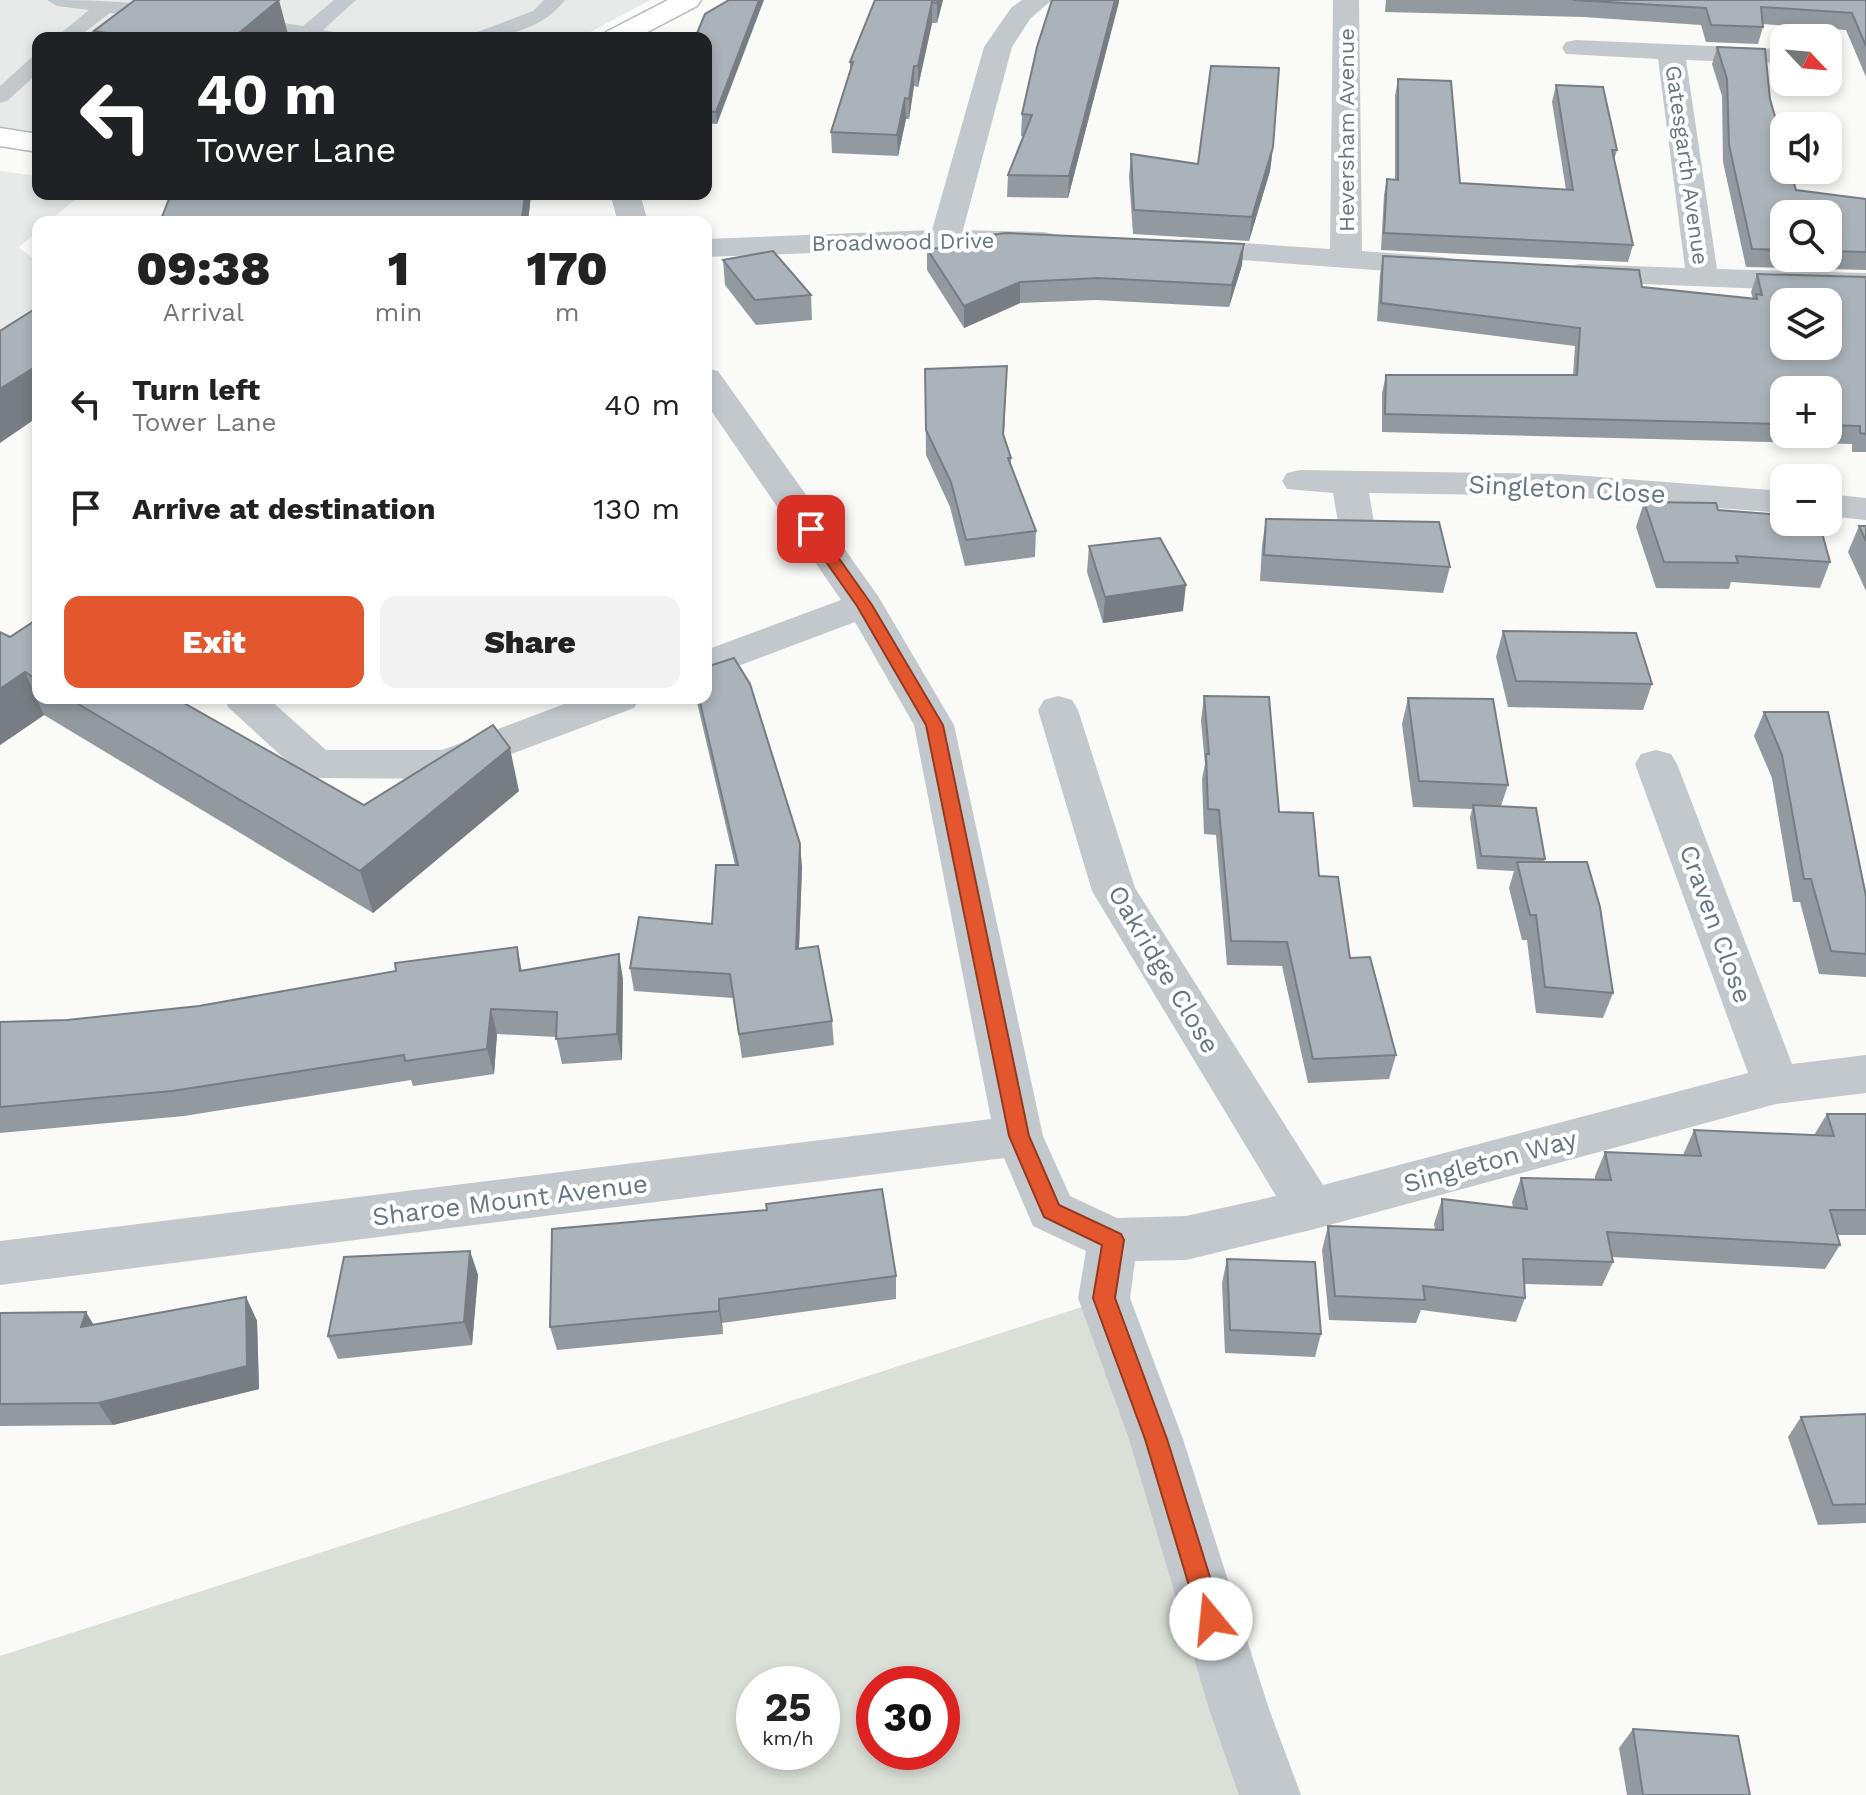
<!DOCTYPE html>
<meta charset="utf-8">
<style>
:root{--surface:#fff;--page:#f2f2f2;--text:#222;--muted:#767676;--accent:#e4572e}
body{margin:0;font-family:"Work Sans",sans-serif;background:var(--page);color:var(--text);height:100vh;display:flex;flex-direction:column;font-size:30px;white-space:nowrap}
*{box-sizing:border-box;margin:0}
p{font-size:26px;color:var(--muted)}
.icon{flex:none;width:44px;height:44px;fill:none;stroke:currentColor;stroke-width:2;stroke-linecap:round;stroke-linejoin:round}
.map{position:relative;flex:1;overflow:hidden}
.details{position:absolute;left:32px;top:216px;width:680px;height:488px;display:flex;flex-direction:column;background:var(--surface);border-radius:16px;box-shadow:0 4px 12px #0003}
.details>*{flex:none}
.top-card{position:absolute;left:32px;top:32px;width:680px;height:168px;border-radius:16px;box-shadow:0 4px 12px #0003;background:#202124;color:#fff;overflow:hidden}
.needle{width:52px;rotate:116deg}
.tools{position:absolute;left:1770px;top:24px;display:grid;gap:16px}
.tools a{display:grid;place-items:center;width:72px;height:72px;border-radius:16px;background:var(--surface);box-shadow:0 4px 12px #0003;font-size:40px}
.speed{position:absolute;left:736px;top:1666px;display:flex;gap:16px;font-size:40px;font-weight:700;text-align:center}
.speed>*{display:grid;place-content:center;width:104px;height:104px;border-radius:50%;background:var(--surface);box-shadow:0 4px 12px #0003;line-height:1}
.speed small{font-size:20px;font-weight:400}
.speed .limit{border:12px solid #d22;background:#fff;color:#111}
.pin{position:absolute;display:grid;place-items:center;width:68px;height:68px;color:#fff;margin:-34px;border-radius:16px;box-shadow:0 4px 12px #0006}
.me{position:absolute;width:88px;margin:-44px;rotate:343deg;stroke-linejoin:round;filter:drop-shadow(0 0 6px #0008)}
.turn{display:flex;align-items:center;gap:28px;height:168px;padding:0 32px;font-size:36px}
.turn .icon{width:104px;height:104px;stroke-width:2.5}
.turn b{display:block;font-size:56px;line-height:68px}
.eta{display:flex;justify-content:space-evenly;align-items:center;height:136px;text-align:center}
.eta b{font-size:48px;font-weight:800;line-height:56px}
.action{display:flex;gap:16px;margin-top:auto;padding:16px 32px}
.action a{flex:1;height:92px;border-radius:16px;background:var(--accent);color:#fff;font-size:32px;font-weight:800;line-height:92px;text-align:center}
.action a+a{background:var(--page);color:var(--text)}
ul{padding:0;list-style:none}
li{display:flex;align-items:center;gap:24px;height:104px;padding:0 32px}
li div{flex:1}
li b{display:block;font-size:30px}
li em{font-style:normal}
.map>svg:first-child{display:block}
</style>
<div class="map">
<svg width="1866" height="1795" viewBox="0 0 1866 1795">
<rect width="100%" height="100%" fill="#fafaf8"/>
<g fill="#e8e9e9">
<path d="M0,0h650l-71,38h-541v98l-38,-4z"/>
<path d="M0,171l38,5v18h44l-34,28h-10v9l-19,16 19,16v55l-38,23z"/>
</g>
<path fill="#dadfd7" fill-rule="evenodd" d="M1094,1303l156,492h-1250v-139zM754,1684h68v68h-68zM874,1684h68v68h-68z"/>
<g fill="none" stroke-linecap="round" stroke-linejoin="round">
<g stroke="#b3babf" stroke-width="3">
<g id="secondary">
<path d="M668,0h33l-4,6 -61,32h-34l4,-6z"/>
<path d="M0,128l38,6v18l-38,-6z"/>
</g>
</g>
<g fill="#c3c8cc" fill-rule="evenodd">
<path d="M47,0c24,0 113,0 128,14l-10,6 -55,-7 -33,25h-22l34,-28 -32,-4z"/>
<path d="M334,0h22l-33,30 21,4 3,4c-23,0 -96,0 -111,-15l10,-6 57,9z"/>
<path d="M544,0h21c-22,29 -61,38 -96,38l3,-4 61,-23z"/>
<path d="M38,56v17l-31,28 -7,2v-17l31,-28z"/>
</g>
<g fill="#c3c8cc" fill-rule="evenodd">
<path d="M1022,0h30l-22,19 -18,28 -49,183 80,2 11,2 5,7 -5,7 -11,2 -98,-2 -239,9v-18l226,-9 52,-183 27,-39z"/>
<path d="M1333,0h26l3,251 80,6 11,2 5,7 -5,7 -11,2 -269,-20 -5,-7 5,-7 11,-2 146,10z"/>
<path d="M1576,40l202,9 4,6 -4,6 -10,2 -82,-3 31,209 149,4v20l-298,-12 -5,-7 5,-7 11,-3 106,4 -27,-209 -92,-5 -4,-6 4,-6z"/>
<path d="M610,194h30l8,28h-30z"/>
<path d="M706,368l12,3 160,225 76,129 89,411 27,60 47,22 69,-2 90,-20 -184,-305 -54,-181 6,-10 14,-4 14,4 6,10 57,178 188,297 425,-112 -113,-309 6,-10 15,-4 15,4 6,10 115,300 74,-9v38l-90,11 -465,126 -125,30 -51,1 -5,37 53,141 86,270 32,86h-62l-30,-86 -80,-270 -51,-141 8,-47 -53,-25 -29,-68 -1004,127v-44l991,-122 -77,-394 -59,-103 -149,56v-28l135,-50 -135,-197z"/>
<path d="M1300,470l260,4 224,17v22l-224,-17 -191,-3 5,29 -5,8 -13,3 -13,-3 -5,-8 -5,-29 -46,-4 -5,-8 5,-8z"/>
<path d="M1828,494l38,4v22l-38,-4z"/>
<path d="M223,698h45l58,52h116l138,-52h60l-6,10 -189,71 -129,-1 -15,-4 -72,-66z"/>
</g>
<use href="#secondary" fill="#fff" fill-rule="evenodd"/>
</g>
<g fill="#929a9f" fill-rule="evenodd">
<path d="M729,0l-12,124 -11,-1v-85z"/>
<path d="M875,0h68l-6,23h-5l-14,64 -4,-1 -5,33h-3l-8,37 -66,-3 -1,-21 19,-62v-8z"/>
<path d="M1052,0h67l-51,198 -61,-1 1,-22 15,-39h-2l1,-22z"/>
<path d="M1386,0h480v77l-20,-47 -84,-6 1,3 -5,17 -52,-2 -5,-17 -118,-8 -198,-5z"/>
<path d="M94,31l195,7h-192z"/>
<path d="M1717,47l53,52 26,91 70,9v71l-120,-3 -23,-105 -1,-66 -10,-32zM1784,214h44v44h-44z"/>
<path d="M1398,79l62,104 106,7 -14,-88 4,-17 61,65 -3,10 19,85 -5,17 -247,-12 3,-55 3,-16 8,1v-84z"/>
<path d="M1273,147l-3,24 -21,70 -116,-7 -4,-57 2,-23 67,10z"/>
<path d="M171,194h360l-3,28h-368z"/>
<path d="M927,249l315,16 -13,42 -133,-7 -76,3 -56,25 -37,-58z"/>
<path d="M1383,256l259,31 111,12 -2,-7 6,-18 109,3v175h-14v-8l-470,-12v-39l4,-18h187l2,-29 -198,-25 3,-47zM1784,390h44v44h-44z"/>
<path d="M723,260l88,35 1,25 -56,5 -31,-40z"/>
<path d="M1007,366l-3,70 7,22v7l25,66 -1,26 -70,9 -15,-59 -24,-52 -1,-86z"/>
<path d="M1644,502l74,8 112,52 -10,26 -89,-6 -2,7 -73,-1 -20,-61z"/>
<path d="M1266,519l184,48 -7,26 -183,-12 2,-36z"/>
<path d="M1859,526h7v65l-18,-39z"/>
<path d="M1089,546l94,65 -80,12 -16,-51z"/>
<path d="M38,625v73h137l189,107 155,-14 -146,122 -329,-198 -44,30v-113l10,5z"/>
<path d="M1503,631l149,53 -9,26 -135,-3 -12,-50z"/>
<path d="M1204,696l75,116 40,64 31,82 46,97 -7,24 -81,4 -26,-117 -55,-1 -11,-130 -12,-1 -2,-55 3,-15 -4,-43z"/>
<path d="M696,698h10l94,146 2,24 -3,80 33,73 2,24 -92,13 -9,-60 -99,-7 -4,-23 82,-44 23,-59z"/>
<path d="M1408,698l100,87 -7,21 44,53 -1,3 69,131 -10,25 -67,-5 -9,-73h-5l-13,-52 5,-17 -37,-2 -7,-51 2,-9 -59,-2 -11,-83z"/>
<path d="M1764,712l102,184v81l-47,-3 -19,-72h-7l-21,-124 -18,-42z"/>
<path d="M517,947l5,24 101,8 -1,81 -60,4 -6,-27 -59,-3 -3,40 -81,12 -2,-6 -227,36 -184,17v-111l67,-2 132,-14 197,-35z"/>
<path d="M1827,1114h39v121h-29l3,10 -15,24 -213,-12 1,5 -11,24 -78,-2 1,14 -9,24 -95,-12 -5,13 -87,-3 -7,-70 6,-24 107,4 -1,-6 8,-25 71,9 -1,-6 9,-24 74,1v-3l10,-24 78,3 11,-25 120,5z"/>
<path d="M552,1229l344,47v23l-174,24 1,11 -166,16 -7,-23z"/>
<path d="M470,1251l8,24 -6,70 -134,14 -10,-23z"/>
<path d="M1227,1259l94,75 -6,23 -90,-4 -3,-70z"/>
<path d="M246,1297l11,24 2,68 -146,36 -113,1v-113l94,12z"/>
<path d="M1866,1414v109l-48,2 -30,-88 13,-20z"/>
<path d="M1633,1729l117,66h-123l-8,-47z"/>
</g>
<g fill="#777d82">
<path d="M279,0l10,38h-56z"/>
<path d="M759,0h5l-47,124 -1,-12z"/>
<path d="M938,0h5l-6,23v-20z"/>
<path d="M1115,0h4v2l-51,196 1,-22z"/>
<path d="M932,2v21l-14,64v-21z"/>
<path d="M914,66v20l-5,33v-20z"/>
<path d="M905,98l1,21 -8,37 -1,-21z"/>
<path d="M1273,147l-3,24 -21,70 3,-24z"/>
<path d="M525,194h6l-3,28h-5l-1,-4z"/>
<path d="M1244,244l-2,21 -13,42 3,-22z"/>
<path d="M1020,282v21l-56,25v-22z"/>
<path d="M38,365v52l-38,26v-54z"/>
<path d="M706,389h2l2,25 -4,1z"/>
<path d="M1186,585l-3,26 -80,12 2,-26z"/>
<path d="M25,672l19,43 -44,30v-56z"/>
<path d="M510,748l9,43 -146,122 -13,-42z"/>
<path d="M800,844l2,24 -4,105 -2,-24z"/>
<path d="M619,954l4,25 -1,81 -5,-26z"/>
<path d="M491,1009l6,25 -3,40 -7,-25z"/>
<path d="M470,1251l8,24 -6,70 -8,-23z"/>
<path d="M246,1297l11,24 2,68 -146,36 -15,-22z"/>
<path d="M719,1299l3,24 1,11 -4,-23z"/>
<path d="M86,1312l14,23 -19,-8z"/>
</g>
<g fill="#aab3b9" stroke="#777d82" stroke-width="2" fill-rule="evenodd">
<path d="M135,0h144l-46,38h-95l-44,-7z"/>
<path d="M729,0h30l-43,112 -10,-1v-73h-11l10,-24z"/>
<path d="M875,0h63l-1,3 -5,-1 -14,64h-4l-5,33 -4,-1 -8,37 -66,-3 22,-70h-3z"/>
<path d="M1052,0h63l-46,176 -61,-1 24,-60 -10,-1 15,-67z"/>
<path d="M1573,0h293v46l-14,-33 -91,-6 2,20 -52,-2 -5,-17z"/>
<path d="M1717,47l48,2 5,50 14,49v22h6l6,20 70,9v53l-38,-1v-37h-44v36l-32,-1 -23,-104 -2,-66z"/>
<path d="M1211,66l68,2 -6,79 -21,70 -118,-7 -3,-56 67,10z"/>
<path d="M1398,79l53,2 9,102 113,7 -17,-105 47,2 14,63h-5l21,95 -249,-12 3,-54 11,1z"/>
<path d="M171,194h354l-3,24 -25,2 1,2h-338z"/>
<path d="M1006,233l238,11 -12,41 -134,-7 -78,4 -56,24 -37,-57 53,-4 4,-9z"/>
<path d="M773,251l38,44 -56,5 -32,-40z"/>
<path d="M1383,256l256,14 3,17 115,12 -1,-5 6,1 -5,-21 109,3v157l-6,-1v-7l-32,-1v-35h-44v34l-399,-10 1,-39h191l3,-47 -199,-25zM1784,302h44v44h-44z"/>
<path d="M38,307v58l-38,24v-58z"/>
<path d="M1007,366l-4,68 8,24h-3l28,73 -70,9 -15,-58 -25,-52 -1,-61z"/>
<path d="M1644,502l72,1 2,7 66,5v7h35l11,40 -94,-6 2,7 -74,-1z"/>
<path d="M1266,519l173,3 11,45 -186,-12z"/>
<path d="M1859,526h7v15z"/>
<path d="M1160,538l26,47 -81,12 -16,-51z"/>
<path d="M33,622l5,3v55l-13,-8 -25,17v-57l10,5z"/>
<path d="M1503,631l133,2 16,51 -136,-3z"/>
<path d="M734,658l16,26 50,160 -4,105 22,-3 14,75 -93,13 -9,-60 -100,-6 9,-51 73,7 4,-59h22l-39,-167h7v-31z"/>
<path d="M1204,696l65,1 10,115 34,1 6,63 19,1 12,81 20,-1 26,98 -83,4 -26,-117 -56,-1 -12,-131 -11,-1 -2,-55h3z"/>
<path d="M68,698h107l189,107 129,-80 17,23 -150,123z"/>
<path d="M1408,698l85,1 15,86 -89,-4z"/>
<path d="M1764,712h64l38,184v58l-35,-3 -20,-72h-7l-22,-124z"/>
<path d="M1473,805l63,3 9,51 -64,-3z"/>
<path d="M1517,862h70l13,45 13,86 -68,-6 -9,-72h-6z"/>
<path d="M517,947l3,24 99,-17 -2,80 -61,5 1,-27 -66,-3 -4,40 -82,12 -1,-6 -232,36 -172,16v-85l67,-2 132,-14 197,-35 -1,-8z"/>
<path d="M1827,1114h39v96h-36l10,35 -233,-13 6,30 -90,-3 2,39 -102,-12 2,14 -90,-4 -7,-70 115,4 -1,-31 85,10 -6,-31 90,2 -6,-28 96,4 -7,-26 140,6z"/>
<path d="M882,1189l14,87 -177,23v12l-169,16 2,-98 215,-19 -1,-6z"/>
<path d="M470,1251l-6,71 -136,14 16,-79z"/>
<path d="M1227,1259l88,3 6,72 -91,-4z"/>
<path d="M246,1297l1,69 -149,37 -98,1v-91l86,-1 -5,15z"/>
<path d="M1866,1414v90l-33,1 -32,-88z"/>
<path d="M1633,1729l105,7 12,59h-107z"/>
</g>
<path fill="#e4572e" stroke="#94391e" stroke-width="2" d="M811,524l5,2 56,79 71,120 86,411 30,69 62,29 3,6 -9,58 52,141 56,180 -3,8 -9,4 -8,-4 -4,-8 -54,-180 -52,-141 9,-53 -58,-28 -35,-81 -83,-411 -69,-119 -54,-77z"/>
<g text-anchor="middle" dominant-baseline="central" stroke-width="8" stroke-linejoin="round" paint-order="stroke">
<g font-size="22" fill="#657683" stroke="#fff">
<text transform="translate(1346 130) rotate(-90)">Heversham Avenue</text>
<text transform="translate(1687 165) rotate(82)">Gatesgarth Avenue</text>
<text transform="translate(903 242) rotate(-1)">Broadwood Drive</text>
</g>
<g font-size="26" fill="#657683" stroke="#fff">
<text transform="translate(1567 489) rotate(3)">Singleton Close</text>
<text transform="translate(1716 924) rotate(70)">Craven Close</text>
<text transform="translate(1164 969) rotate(59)">Oakridge Close</text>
<text transform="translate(1490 1161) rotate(-15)">Singleton Way</text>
<text transform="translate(510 1200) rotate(-7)">Sharoe Mount Avenue</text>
</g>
</g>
</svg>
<div class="tools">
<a><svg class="needle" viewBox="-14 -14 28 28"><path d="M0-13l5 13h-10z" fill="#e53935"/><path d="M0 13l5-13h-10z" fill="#767676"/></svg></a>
<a><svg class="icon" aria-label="sound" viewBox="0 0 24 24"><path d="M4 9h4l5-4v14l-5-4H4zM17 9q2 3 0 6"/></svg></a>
<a><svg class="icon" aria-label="search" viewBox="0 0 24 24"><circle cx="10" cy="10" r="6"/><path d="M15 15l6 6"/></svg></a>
<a><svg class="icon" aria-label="layers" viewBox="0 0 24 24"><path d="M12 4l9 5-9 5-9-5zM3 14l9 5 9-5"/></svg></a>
<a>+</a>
<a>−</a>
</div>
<div class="speed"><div>25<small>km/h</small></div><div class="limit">30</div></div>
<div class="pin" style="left:811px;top:529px;background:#d93025"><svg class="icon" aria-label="arrive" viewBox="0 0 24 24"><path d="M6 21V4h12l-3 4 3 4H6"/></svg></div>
<svg class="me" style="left:1211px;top:1619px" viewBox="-20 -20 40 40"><circle r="19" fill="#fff"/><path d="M0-13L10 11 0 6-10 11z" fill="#e4572e"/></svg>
<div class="top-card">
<div class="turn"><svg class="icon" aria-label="left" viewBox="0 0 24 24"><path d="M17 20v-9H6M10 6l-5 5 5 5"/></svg><div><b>40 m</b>Tower Lane</div></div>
</div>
<section class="details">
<div class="eta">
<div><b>09:38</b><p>Arrival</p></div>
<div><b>1</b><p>min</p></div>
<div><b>170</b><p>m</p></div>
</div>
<ul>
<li><svg class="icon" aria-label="left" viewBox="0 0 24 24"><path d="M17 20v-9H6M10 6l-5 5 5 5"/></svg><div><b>Turn left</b><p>Tower Lane</p></div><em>40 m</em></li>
<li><svg class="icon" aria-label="arrive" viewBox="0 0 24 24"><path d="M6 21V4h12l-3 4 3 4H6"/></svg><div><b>Arrive at destination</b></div><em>130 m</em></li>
</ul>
<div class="action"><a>Exit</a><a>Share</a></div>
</section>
</div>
